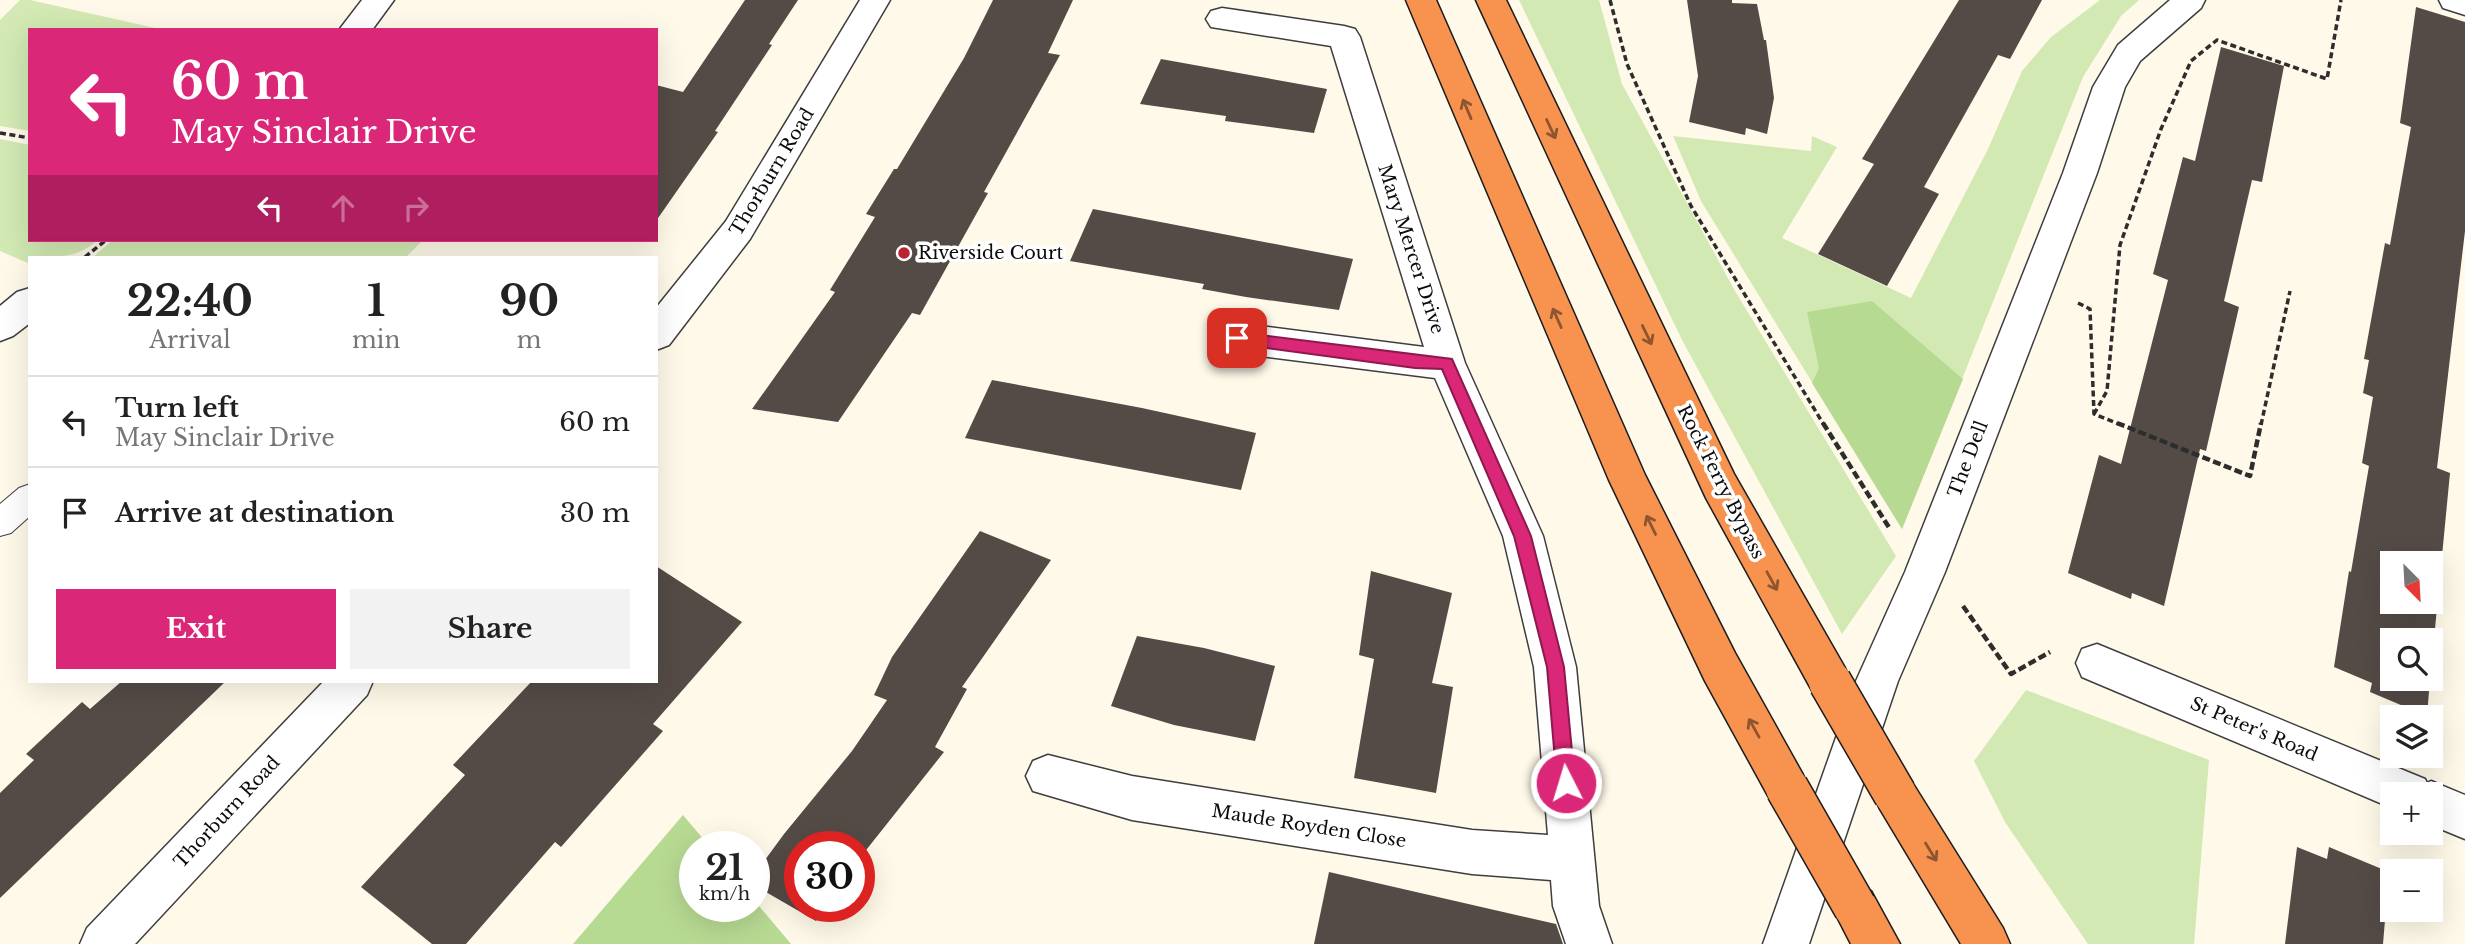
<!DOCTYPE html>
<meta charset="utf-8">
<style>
:root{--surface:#fff;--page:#f2f2f2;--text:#222;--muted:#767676;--line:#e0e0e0;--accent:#db2777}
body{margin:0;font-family:"Libre Baskerville",serif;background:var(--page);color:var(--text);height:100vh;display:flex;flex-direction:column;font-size:26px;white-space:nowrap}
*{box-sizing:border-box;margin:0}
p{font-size:23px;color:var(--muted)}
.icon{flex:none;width:38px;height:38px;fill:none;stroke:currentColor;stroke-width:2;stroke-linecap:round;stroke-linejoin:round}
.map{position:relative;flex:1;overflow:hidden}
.drawer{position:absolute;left:28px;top:256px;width:630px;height:427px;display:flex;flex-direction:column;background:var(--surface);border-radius:0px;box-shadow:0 7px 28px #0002}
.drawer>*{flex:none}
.top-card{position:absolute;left:28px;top:28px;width:630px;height:214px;border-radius:0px;box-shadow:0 7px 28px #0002;background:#db2777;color:#fff;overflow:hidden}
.needle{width:46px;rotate:156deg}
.tools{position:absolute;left:2380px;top:551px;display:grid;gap:14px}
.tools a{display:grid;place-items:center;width:63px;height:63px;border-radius:0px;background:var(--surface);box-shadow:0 7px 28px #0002;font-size:35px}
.speed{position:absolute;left:679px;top:831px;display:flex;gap:14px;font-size:35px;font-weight:700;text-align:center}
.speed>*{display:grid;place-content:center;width:91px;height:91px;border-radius:50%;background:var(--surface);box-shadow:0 7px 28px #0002;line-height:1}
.speed small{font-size:18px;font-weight:400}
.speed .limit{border:10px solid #d22;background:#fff;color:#111}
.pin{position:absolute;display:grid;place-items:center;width:60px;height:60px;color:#fff;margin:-30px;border-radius:14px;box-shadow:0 4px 10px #0006}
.me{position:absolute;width:77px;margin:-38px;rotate:355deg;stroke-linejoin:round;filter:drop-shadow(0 0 5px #0008)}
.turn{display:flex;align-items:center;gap:24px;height:147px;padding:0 28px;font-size:32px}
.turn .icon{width:91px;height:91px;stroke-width:2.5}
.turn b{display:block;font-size:49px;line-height:60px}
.lanes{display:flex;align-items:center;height:66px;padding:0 28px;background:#0003;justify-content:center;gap:35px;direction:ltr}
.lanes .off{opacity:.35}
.eta{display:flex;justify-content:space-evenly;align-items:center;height:119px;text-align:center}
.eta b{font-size:42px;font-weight:700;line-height:49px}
.cta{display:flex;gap:14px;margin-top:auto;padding:14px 28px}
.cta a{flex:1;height:80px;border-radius:0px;background:var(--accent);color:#fff;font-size:28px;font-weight:700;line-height:80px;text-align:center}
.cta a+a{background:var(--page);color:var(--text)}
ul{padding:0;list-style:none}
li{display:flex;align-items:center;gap:21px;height:91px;padding:0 28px;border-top:2px solid var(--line)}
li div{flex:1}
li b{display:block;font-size:26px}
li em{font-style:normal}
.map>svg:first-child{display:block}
</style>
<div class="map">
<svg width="2465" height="944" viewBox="0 0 2465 944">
<rect width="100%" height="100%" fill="#fff9e9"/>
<g fill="#d2e9b3">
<path d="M20,0h10l134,30h-134v101l-30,-5v-106z"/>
<path d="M1519,0h80l23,84 113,207 161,265 -54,78 -160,-294z"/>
<path d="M2100,0h39l-18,16 -38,61 -181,452 -201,-328 -28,-65 138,15 1,-15 25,11 -55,91 129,60 77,-149 34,-78 29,-34z"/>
<path d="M0,139l30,6v95h68c-22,19 -40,17 -68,17v7l-30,-13z"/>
<path d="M113,240h310l-17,17h-313z"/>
<path d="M2026,690l183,70 -15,184h-106l-83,-122 -31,-61z"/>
</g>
<g fill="#b7da92">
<path d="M1872,301l91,78 -61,150 -90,-146 7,-15 -12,-56z"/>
<path d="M683,815l27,32h-15v59h59v-6l37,44h-218z"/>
</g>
<g fill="#544b47" fill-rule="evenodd">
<path d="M745,0h53l-29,44 3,1 -57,86 3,1 -62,89v-136l27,7z"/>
<path d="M993,0h80l-25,53 12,2 -76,137 4,1 -68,122 -8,-2 -74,109 -86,-13 83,-117 -5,-2 45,-73 -9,-3 28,-45h3l67,-111z"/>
<path d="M1687,0h45v3l25,1 7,36h2l8,58 -7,36 -21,-6 -1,7 -56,-13 9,-46z"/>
<path d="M1959,0h83l-32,59 -12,-4 -74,132 15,7 -52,92 -69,-32 56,-90 -12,-5z"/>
<path d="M2416,7l49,15v209l-28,237 13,5 -19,197v-30h-39v39h38l-3,37 -57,-24 2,-9 -38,-16 15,-96 2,1 18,-106 -7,-3 11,-66 -10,-4 6,-33 -5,-1 21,-116 5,2 21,-118 -11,-4zM2392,564h39v38h-39z"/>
<path d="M2221,47l63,19 -22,116 -10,-2 -28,121 15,6 -33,144 -6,-2 -36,157 -32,-13 -1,6 -63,-26 31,-118 22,9 47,-184 -15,-6 30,-117 12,4z"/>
<path d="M1161,59l166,30 -13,44 -89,-12 1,-5 -86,-12z"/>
<path d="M1093,209l260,50 -14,51 -93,-13 -44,-8 2,-5 -134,-23z"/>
<path d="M992,380l150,28 114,25 -15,57 -276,-52z"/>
<path d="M980,531l71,29 -89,127 5,2 -32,58 9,5 -85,107v-12h-59v59h26l-10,15 -62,-36v-10l30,-41 68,-83 35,-51 -13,-5 18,-38z"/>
<path d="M656,566l86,56 -89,102 10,7 -102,116 -6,-5 -89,102h-34l-71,-57 104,-112 -12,-10 79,-84h124z"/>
<path d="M1371,571l81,22 -20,90 21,4 -17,106 -82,-15 20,-119 -15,-4z"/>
<path d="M1137,636l67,12 71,18 -20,75 -81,-16 -63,-19z"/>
<path d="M122,681h104l-226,217v-105l34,-33 -8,-6 56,-52 8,7z"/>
<path d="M2297,847l30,12 2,-12 60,25 -6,72h-98z"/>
<path d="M1329,872l227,52 7,20h-249z"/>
</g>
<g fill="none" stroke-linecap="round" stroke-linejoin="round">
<g stroke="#3e3e3e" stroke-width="2">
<path id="lane" d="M30,484v32l-19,17 -11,3v-32l19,-16z"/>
</g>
<g stroke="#3e3e3e" stroke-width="3">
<g id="street">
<path d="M362,0h32l-22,30h-33z"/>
<path d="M860,0h30l-140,239 -81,106 -13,5v-42l70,-87z"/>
<path d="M2170,0h35l-4,8 -61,53 -15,26 -28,86 -152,399 -47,109 -89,263h-46l93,-263 49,-109 158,-399 30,-86 25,-42z"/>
<path d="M2439,0h26v15l-22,-7z"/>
<path d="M1222,8l122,18 11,3 5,8 105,326 78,173 33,131 23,239 13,38h-46l-13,-38 -2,-26 -79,-6 -340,-54 -99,-29 -7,-15 7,-15 15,-6 84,21 340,54 76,5 -14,-168 -31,-131 -68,-158 -198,-25 -13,-5 -5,-10 5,-10 13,-5 187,24 -93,-301 -120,-19 -5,-8 5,-8z"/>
<path d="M30,288v35l-17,13 -13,5v-35l17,-14z"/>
<path d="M2097,644l328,135 2,4 4,-2 34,14v44l-34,-14v-31h-39v14l-310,-131 -6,-14 6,-14z"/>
<path d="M324,681h49l-6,14 -232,249h-55l7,-16z"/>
</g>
</g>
<g stroke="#1c1c1c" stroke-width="3">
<g id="highway">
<path d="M1406,0h30l209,475 90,178 67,120 7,15 -7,15 -15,6 -15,-6 -67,-122 -96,-201z"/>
<path d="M1476,0h30l228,474 111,194 6,14 -6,14 -15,6 -15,-6 -109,-198z"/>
<path d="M1895,772l15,7 93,149 7,16h-49l-81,-135 -7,-15 7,-15z"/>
<path d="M1855,884l16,7 29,53h-49l-19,-37 7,-16z"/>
</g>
</g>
<g stroke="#2d2d2d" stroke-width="3.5" stroke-dasharray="6 3.5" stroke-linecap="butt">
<path d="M1610,0l17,64 64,142 133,219"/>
<path d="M0,133l30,5"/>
<path d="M85,257l21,-17"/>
<path d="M2078,303l12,6 4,105 27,11"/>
<path d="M2094,414l13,-23 13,-146 41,-116 30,-68 26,-21 110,39 14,-79"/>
<path d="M2261,425l29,-134"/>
</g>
<g stroke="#2d2d2d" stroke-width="4.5" stroke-dasharray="8 3.5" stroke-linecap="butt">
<path d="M1823,423l67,106"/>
<path d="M2117,423l133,53 11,-53"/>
<path d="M1963,606l48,68 39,-22"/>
</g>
<use href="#lane" fill="#fff" fill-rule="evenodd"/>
<use href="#street" fill="#fff" fill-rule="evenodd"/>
<use href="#highway" fill="#f7924f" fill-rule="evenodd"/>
<g stroke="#1c1c1c" stroke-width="45" stroke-linecap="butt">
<g id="highway-bridge">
<path d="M1830,682l65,112"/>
<path d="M1787,788l68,119"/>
</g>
</g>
<use href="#highway-bridge" stroke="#f7924f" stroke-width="42"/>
</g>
<defs><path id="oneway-shaft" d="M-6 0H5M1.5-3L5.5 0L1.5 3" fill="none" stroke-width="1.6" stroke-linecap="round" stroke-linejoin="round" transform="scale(1.75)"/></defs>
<g stroke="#8d5530">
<use href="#oneway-shaft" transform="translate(1467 109) rotate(-113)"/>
<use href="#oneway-shaft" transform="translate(1551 129) rotate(65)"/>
<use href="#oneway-shaft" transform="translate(1557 318) rotate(-114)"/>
<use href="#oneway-shaft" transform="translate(1647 335) rotate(64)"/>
<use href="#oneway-shaft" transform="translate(1651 525) rotate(-116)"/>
<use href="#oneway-shaft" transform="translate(1772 581) rotate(61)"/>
<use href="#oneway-shaft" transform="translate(1754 728) rotate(-119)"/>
<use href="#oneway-shaft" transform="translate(1931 852) rotate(58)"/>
</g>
<path fill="#db2777" stroke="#8e194d" stroke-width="2" d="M1237,332l215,27 79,177 33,131 11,116 -2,7 -7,2 -6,-2 -3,-7 -10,-116 -33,-131 -72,-167 -27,-1 -178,-24 -7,-6z"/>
<circle fill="#bc2232" stroke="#fff" stroke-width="2.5" cx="904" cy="253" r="7"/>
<g text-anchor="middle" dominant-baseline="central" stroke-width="7" stroke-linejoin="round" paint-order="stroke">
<g font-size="18" fill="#0b0b0b" stroke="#fff">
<text transform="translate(772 172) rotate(-59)">Thorburn Road</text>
<text transform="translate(1411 249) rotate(72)">Mary Mercer Drive</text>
<text transform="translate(1968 459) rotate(-69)">The Dell</text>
<text transform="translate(1721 482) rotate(63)">Rock Ferry Bypass</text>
<text transform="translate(2254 729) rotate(23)">St Peter's Road</text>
<text transform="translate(227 812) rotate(-47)">Thorburn Road</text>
<text transform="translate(1309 826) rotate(9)">Maude Royden Close</text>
</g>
<g font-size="18" fill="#0b0b0b" stroke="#fff" text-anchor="start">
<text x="918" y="253">Riverside Court</text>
</g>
</g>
</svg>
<div class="tools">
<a><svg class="needle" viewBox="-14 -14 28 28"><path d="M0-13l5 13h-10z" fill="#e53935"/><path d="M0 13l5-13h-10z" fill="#767676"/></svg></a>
<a><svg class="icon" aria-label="search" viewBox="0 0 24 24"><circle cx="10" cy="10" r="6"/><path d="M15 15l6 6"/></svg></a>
<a><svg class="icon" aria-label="layers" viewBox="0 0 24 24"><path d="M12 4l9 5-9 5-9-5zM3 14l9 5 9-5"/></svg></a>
<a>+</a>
<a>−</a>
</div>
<div class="speed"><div>21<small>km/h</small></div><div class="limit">30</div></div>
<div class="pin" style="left:1237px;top:338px;background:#d93025"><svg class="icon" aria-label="arrive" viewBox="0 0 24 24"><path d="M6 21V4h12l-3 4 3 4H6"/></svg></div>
<svg class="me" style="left:1566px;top:783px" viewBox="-20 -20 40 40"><circle r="17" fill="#db2777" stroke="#fff" stroke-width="3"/><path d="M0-11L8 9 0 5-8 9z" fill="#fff"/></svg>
<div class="top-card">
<div class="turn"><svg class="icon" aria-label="left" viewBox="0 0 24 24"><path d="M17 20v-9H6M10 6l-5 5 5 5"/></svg><div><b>60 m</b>May Sinclair Drive</div></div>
<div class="lanes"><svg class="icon" aria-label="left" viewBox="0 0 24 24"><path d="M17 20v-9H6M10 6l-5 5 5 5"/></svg><svg class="icon off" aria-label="ahead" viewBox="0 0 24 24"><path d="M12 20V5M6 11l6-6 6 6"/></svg><svg class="icon off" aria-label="right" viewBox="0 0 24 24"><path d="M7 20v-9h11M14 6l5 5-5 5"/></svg></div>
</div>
<section class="drawer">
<div class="eta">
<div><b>22:40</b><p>Arrival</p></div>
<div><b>1</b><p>min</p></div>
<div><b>90</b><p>m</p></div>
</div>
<ul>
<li><svg class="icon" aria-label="left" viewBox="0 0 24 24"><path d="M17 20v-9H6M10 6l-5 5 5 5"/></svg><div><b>Turn left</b><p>May Sinclair Drive</p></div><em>60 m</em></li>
<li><svg class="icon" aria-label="arrive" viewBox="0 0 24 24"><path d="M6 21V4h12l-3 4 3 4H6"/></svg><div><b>Arrive at destination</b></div><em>30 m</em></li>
</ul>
<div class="cta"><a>Exit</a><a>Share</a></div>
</section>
</div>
